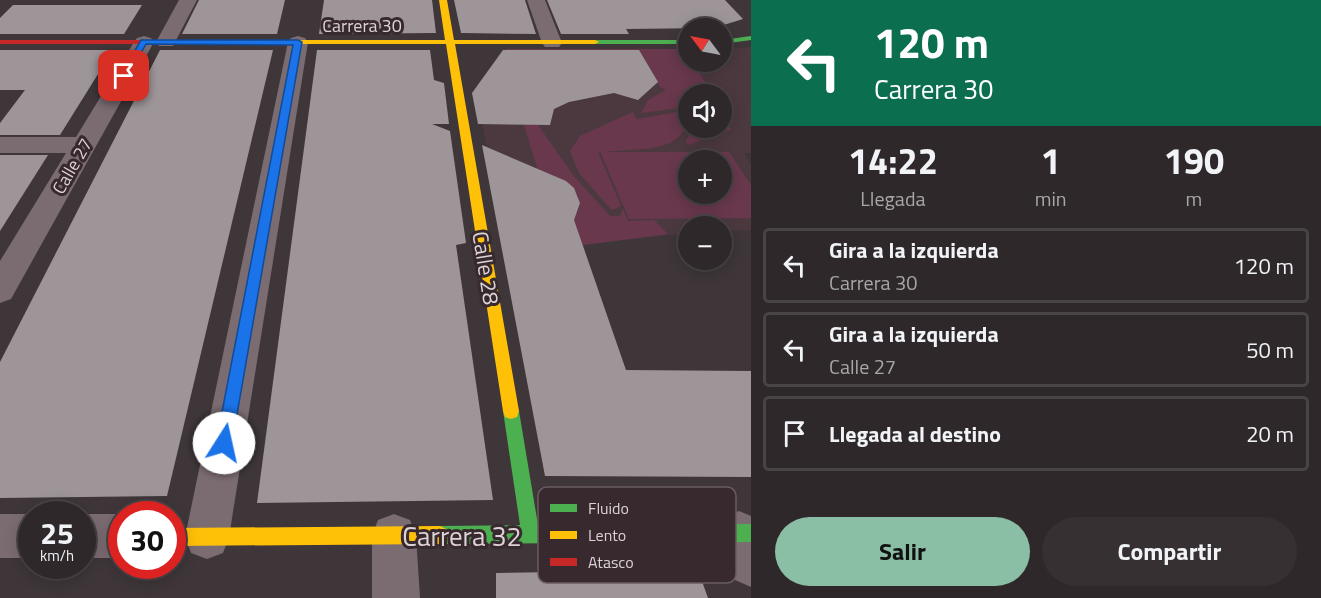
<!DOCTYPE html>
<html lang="es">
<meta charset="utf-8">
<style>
:root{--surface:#2e282b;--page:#363033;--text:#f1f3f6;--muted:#a7a6a9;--line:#494447;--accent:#8abfa5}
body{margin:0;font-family:"Titillium Web",sans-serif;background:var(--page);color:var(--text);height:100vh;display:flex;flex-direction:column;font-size:22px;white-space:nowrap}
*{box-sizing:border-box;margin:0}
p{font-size:20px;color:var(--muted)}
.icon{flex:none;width:33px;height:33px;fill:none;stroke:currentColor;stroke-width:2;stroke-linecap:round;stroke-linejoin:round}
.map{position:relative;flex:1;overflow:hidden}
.drawer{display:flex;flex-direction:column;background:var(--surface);width:570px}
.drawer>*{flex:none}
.guide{background:#0b6e4f;color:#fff;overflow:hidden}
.needle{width:39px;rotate:302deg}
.fabs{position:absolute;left:678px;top:18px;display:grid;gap:12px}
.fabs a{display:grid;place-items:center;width:54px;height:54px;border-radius:50%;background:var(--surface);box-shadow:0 3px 15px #0003,0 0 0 2px var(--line);font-size:30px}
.speed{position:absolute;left:18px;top:501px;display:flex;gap:12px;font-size:30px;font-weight:700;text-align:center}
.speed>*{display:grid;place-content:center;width:78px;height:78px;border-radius:50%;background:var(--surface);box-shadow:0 3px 15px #0003,0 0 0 2px var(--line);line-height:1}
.speed small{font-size:15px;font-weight:400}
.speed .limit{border:9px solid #d22;background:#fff;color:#111}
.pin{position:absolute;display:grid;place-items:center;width:51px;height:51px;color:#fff;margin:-26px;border-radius:12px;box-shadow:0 3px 9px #0006}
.me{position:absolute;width:66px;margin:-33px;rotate:10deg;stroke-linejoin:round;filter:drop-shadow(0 0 4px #0008)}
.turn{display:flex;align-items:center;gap:21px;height:126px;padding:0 24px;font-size:27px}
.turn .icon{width:78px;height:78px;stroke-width:2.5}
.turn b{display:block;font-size:42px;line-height:51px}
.eta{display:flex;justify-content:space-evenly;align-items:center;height:102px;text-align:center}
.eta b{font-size:36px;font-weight:700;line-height:42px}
.primary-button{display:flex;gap:12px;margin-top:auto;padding:12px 24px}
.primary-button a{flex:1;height:69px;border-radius:36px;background:var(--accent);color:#111;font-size:24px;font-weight:700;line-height:69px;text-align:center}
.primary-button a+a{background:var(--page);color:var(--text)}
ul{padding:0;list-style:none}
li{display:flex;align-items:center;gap:18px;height:75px;margin:0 12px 9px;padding:0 12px;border:3px solid var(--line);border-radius:6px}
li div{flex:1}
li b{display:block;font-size:22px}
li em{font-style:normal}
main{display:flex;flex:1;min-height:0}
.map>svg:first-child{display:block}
</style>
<main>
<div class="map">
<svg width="751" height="598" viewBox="0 0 751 598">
<rect width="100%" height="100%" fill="#3e3639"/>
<path fill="#4c3940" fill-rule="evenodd" d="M751,47v106h-7l7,12v65l-29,1v-5h-34v7l-105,12 -88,-50 -18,-100 176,-46h35v13h34v-13zM688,94h34v34h-34zM688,160h34v34h-34z"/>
<g fill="#69384d" fill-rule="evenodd">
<path d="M506,49h181l1,13h5l19,32h-24v13l-47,6 7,-13 18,-10 -6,-3 -10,-18 -142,-7z"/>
<path d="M688,110c1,47 -53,37 -82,42h123l22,33v33l-122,1 -29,-68 -2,1 23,54 -9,4 -4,-4 -29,-33 -9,-22 10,-15 53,-24 4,7zM722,160v34h-34v-34z"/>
<path d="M722,112l9,18 -43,15 -2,-4 7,-13h29z"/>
<path d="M524,125h14l35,50 37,41h10l3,-7 5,12 26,-1 14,14 -85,11 -75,1 63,-30 7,-5 2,-8c-4,-22 -22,-24 -41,-29z"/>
</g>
<g fill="#9d9598">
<path d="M199,0h86l-8,34h-95z"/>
<path d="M324,0h108l4,33 -117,1z"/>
<path d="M454,0h71l11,34 -75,-1z"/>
<path d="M547,0h178l18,19 -29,9 -88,1 3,5h-68z"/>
<path d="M13,5h129l-18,29h-124v-16z"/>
<path d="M0,50h113l-53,85h-60v-12l25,-33h-25z"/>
<path d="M160,50h113l-106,446 -167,2v-136z"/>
<path d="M317,50h113l4,30 10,3 5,41h-17l18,7 16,112 -10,2 37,255 -236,3z"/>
<path d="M503,50h136l19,32 -20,18 -24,-7 -45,9 -15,7 -4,16 -72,-1 -6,-31z"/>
<path d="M482,145l84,36 8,7 6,15 -6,17 52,150 125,1v106l-206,-1z"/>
<path d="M0,155h48l-48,76z"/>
<path d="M698,570l10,28h-212v-25z"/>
</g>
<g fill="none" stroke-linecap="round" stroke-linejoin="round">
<g fill="#7b6c72" fill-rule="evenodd">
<path d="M179,0h18l-24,46h-14l-3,-4z"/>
<path d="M527,0h18l17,43 -3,4h-14l-3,-4z"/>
<path d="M144,36l7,2 3,4 -143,257 -11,4v-42l66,-108h-66v-16h76l58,-95 3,-4z"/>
<path d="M298,36l7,2 3,4 -79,495 -6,16 -16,6 -16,-6 -6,-16 103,-495 3,-4z"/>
<path d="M739,511l12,5v71l-16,-7 -18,-47 6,-16z"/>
<path d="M0,514h34h-2v44h-32z"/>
<path d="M80,514h44h-2v44h-40v-44z"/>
<path d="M394,514l16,6 6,16 4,62h-48v-62l6,-16z"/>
</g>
<g fill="#4caf50" fill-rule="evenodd">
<path d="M751,36v4l-29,4v-4z"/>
<path d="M592,40h96v4h-93l-4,-2z"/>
<path d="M511,403l6,2 2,6 19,114 213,-1v18l-311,2 -6,-3 -3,-6 3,-6 6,-3 80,-1 -17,-114 2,-6z"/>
</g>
<g fill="#ffc107" fill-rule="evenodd">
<path d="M439,0h8l7,40h141l4,2 -4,2h-140l64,367 -2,6 -6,2 -6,-2 -2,-6 -57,-367h-159l-4,-2 4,-2h158z"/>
<path d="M440,526l6,3 3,6 -3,6 -6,3 -268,2v-18z"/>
</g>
<path fill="#c62828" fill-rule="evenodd" d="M0,40h287l4,2 -4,2h-287z"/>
</g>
<path fill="#1a73e8" stroke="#114b97" stroke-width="1.5" d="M141,40h157l4,2 -70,401 -2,6 -6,2 -6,-2 -2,-6 77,-398 -147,-1 -19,34h-6l-1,-2z"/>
<g text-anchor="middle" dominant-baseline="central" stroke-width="6" stroke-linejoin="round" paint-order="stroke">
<g font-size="18" fill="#dcd3d6" stroke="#37292e">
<text x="362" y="25">Carrera 30</text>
<text transform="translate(72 166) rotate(-60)">Calle 27</text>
</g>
<g font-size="22" fill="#dcd3d6" stroke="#37292e">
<text transform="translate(486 268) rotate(81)">Calle 28</text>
</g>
<g font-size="27" fill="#dcd3d6" stroke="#37292e">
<text x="462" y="535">Carrera 32</text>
</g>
</g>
<rect x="538" y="487" width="198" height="96" rx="9" fill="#37292e" stroke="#695c60" stroke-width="1.5"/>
<rect x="550" y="504" width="27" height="8" fill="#4caf50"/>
<rect x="550" y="531" width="27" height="8" fill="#ffc107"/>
<rect x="550" y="558" width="27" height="8" fill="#c62828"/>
<g font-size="16" fill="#dcd3d6">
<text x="588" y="514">Fluido</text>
<text x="588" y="541">Lento</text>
<text x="588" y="568">Atasco</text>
</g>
</svg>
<div class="fabs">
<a><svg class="needle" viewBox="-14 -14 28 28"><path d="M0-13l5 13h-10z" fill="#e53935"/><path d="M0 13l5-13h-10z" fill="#a7a6a9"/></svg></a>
<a><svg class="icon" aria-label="sound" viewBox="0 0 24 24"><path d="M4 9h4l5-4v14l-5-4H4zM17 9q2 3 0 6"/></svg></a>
<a>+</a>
<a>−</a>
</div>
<div class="speed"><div>25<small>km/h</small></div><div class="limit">30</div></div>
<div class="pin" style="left:124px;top:76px;background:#d93025"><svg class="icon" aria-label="arrive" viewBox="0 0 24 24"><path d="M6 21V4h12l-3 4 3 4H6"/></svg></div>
<svg class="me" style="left:224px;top:443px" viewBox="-20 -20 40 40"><circle r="19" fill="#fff"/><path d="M0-13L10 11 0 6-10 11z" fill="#1a73e8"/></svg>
</div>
<section class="drawer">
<div class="guide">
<div class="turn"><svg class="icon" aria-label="left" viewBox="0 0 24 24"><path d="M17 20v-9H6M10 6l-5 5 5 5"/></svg><div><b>120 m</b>Carrera 30</div></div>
</div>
<div class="eta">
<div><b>14:22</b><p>Llegada</p></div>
<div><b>1</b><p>min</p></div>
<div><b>190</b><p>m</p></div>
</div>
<ul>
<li><svg class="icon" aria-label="left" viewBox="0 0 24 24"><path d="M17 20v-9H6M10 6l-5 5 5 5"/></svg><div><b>Gira a la izquierda</b><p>Carrera 30</p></div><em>120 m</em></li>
<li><svg class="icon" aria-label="left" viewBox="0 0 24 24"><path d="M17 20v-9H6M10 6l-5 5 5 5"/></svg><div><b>Gira a la izquierda</b><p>Calle 27</p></div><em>50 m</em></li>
<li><svg class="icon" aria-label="arrive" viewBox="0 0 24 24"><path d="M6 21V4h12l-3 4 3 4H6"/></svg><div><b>Llegada al destino</b></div><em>20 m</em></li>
</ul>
<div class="primary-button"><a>Salir</a><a>Compartir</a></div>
</section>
</main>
